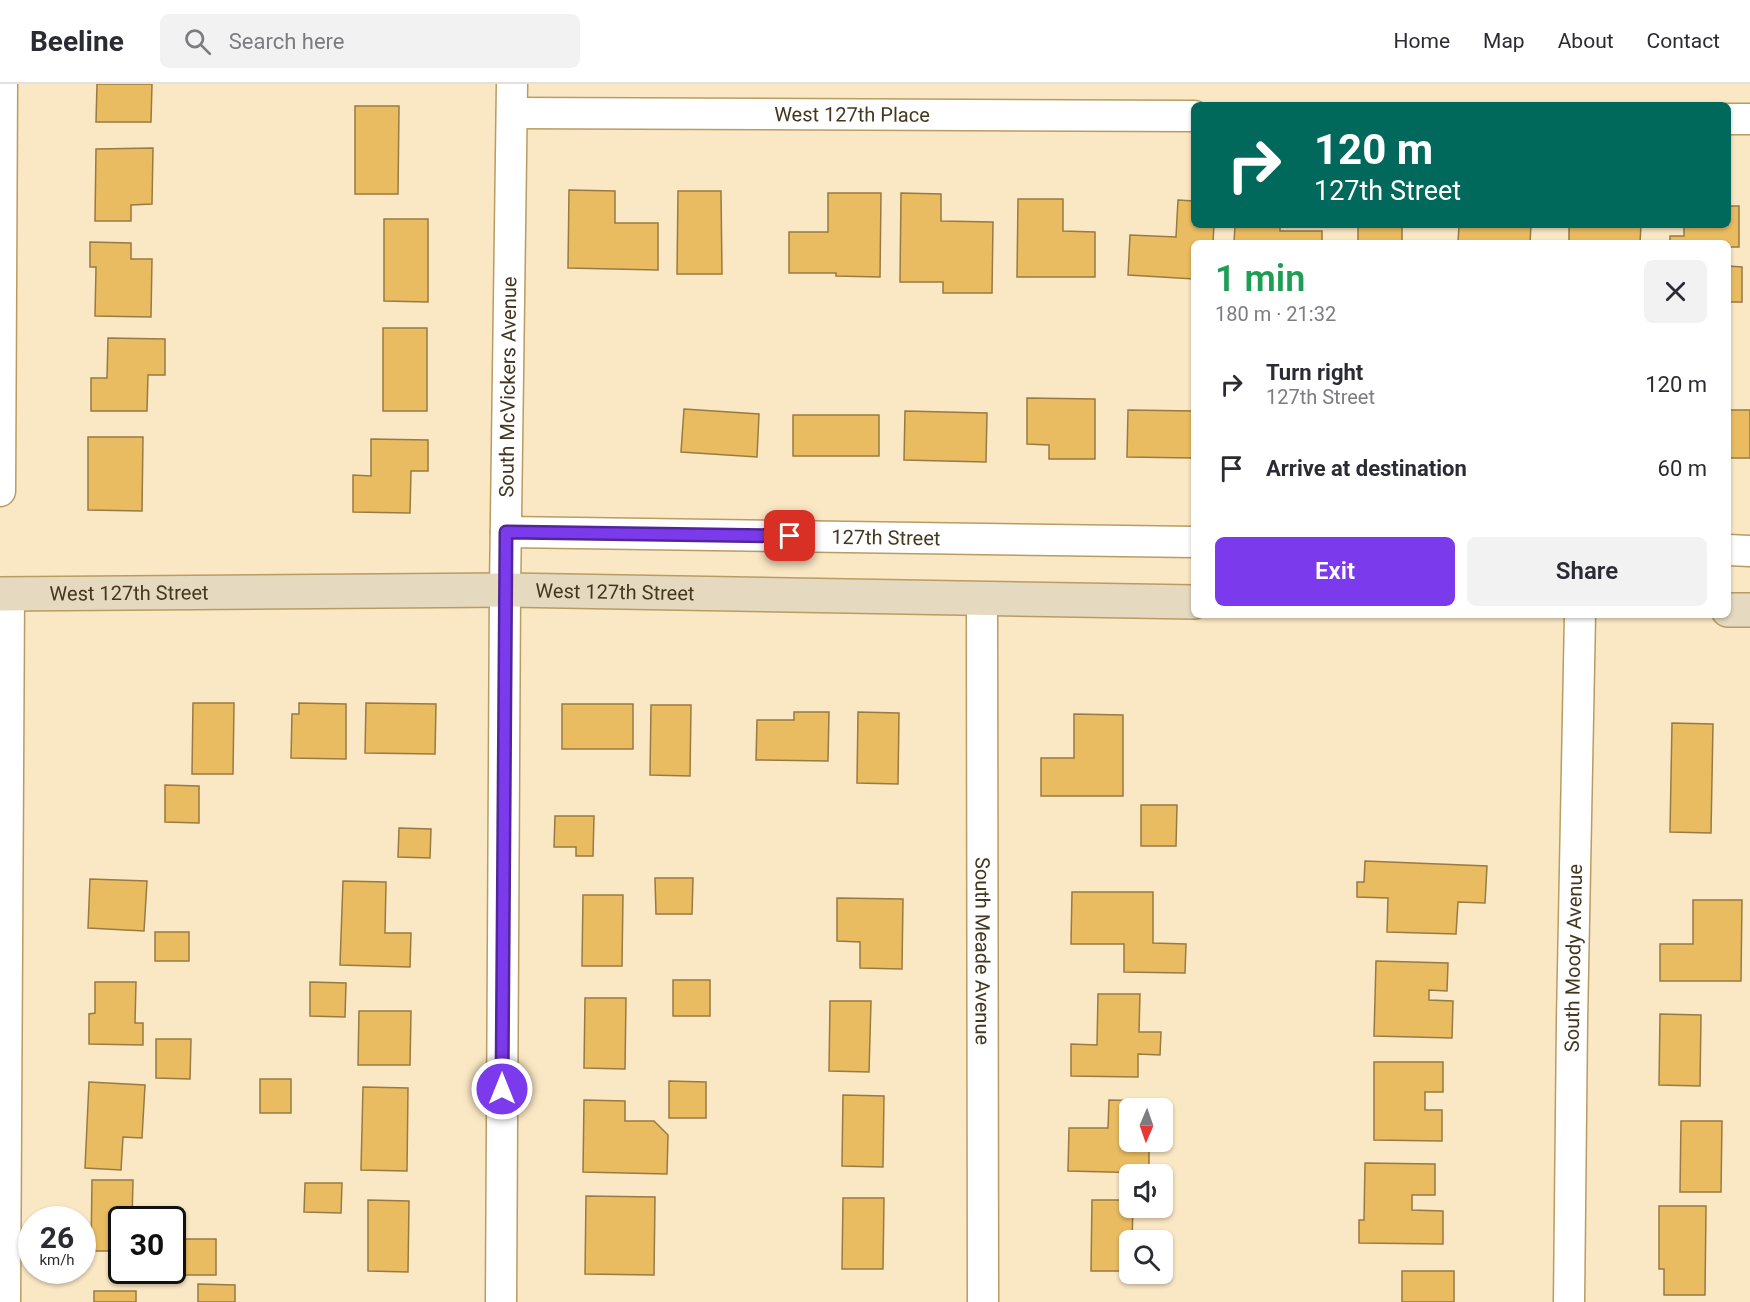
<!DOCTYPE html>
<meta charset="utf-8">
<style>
:root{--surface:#fff;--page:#f2f2f3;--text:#2b2b33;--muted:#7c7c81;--line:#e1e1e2;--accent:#7c3aed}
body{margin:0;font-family:Roboto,sans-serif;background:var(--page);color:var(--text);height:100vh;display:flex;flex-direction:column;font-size:22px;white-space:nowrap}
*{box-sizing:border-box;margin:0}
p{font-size:20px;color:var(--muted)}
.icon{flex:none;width:33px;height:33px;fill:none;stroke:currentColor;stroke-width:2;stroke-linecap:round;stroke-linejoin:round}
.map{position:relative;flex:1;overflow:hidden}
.drawer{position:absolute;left:1191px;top:156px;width:540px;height:378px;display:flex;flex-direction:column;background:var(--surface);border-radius:9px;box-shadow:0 2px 4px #0004}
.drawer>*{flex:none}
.hud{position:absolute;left:1191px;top:18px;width:540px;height:126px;border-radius:9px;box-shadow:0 2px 4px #0004;background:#00695c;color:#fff;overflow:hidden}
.needle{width:39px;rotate:182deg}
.buttons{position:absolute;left:1119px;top:1014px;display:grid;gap:12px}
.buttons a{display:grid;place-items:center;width:54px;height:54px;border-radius:9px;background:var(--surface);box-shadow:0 2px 4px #0004;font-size:30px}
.speed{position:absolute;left:18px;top:1122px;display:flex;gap:12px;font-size:30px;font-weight:700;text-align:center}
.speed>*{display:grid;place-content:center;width:78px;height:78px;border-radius:50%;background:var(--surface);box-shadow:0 2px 4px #0004;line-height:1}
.speed small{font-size:15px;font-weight:400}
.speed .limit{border:3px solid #111;border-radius:9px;background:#fff;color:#111}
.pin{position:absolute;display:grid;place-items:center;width:51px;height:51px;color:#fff;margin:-26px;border-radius:12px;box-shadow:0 3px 9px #0006}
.me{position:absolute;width:66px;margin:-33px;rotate:0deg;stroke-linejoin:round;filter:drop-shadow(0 0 4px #0008)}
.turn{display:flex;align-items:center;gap:21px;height:126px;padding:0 24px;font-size:27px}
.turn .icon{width:78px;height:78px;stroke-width:2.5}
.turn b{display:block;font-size:42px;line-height:51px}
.round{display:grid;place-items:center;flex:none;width:63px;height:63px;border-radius:9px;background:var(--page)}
.head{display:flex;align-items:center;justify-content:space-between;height:102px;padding:0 24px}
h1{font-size:36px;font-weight:600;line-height:45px;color:#1e9e55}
.primary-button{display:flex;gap:12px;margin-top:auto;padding:12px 24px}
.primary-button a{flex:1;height:69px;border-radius:9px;background:var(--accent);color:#fff;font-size:24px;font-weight:600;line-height:69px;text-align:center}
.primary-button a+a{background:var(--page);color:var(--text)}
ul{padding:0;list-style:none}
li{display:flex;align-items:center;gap:18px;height:84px;padding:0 24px}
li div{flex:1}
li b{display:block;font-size:22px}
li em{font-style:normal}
header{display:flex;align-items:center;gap:36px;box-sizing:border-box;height:84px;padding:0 30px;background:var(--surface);border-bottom:2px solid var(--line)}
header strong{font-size:28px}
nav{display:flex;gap:33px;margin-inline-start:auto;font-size:21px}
.search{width:420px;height:54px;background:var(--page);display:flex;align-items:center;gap:15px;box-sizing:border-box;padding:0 21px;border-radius:9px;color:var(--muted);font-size:22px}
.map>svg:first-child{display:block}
</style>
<header>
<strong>Beeline</strong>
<div class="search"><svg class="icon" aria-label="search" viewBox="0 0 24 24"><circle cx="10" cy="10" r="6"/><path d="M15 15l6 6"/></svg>Search here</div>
<nav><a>Home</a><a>Map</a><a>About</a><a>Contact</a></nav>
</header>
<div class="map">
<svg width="1750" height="1218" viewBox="0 0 1750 1218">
<rect width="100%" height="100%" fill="#fae7c4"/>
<g fill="#eabc62" stroke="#987b43" stroke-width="1.5">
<path d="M97,0h55l-1,38h-55z"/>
<path d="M355,22h44l-1,88h-43z"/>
<path d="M153,64l-1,56 -21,1v16h-36l1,-72z"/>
<path d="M569,106l46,1v32h43v47l-90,-2z"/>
<path d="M678,107h43l1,83h-45z"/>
<path d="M828,109h53l-1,84 -44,-1v-3h-47v-41h39z"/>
<path d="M901,109l40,1v27l52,1 -1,71h-49v-11h-43z"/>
<path d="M1018,115h45v32l32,1v45h-78z"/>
<path d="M1178,116l16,1v24h20l-1,17 -19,1v36l-66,-4 2,-40 46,2z"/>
<path d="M1728,122h11v41h-11v-4h-58v-7h14v-11h44z"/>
<path d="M384,135h44v83l-44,-1z"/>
<path d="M1235,141h45v6h42v12h-88z"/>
<rect x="1358" y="141" width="44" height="18"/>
<path d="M1459,141h72l-1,18h-72z"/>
<path d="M1569,141h72l-1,18h-71z"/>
<path d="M90,158l41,1v16h21l-1,58 -56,-1 1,-49h-6z"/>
<path d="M1728,182l14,1v35h-14z"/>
<rect x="383" y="244" width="44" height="83"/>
<path d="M108,254l57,1v36h-17l-1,36h-56v-33h16z"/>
<path d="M1027,314l68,1v60h-46v-14l-22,-1z"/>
<path d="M684,325l75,5 -2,43 -76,-5z"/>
<path d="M1128,326l66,1v47l-67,-1z"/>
<rect x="1728" y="326" width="22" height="48"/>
<path d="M905,327l82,2 -1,49 -82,-2z"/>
<rect x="793" y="331" width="86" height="41"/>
<path d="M88,353h55l-1,74 -54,-1z"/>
<path d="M371,355l57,1v31h-17l-1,42 -57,-1v-37l18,1z"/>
<path d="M193,619h41l-1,71h-41z"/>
<path d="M299,619l47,1v55l-55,-1 1,-44h7z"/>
<path d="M366,619l70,1 -1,50 -70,-1z"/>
<rect x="562" y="620" width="71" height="45"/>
<path d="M651,621h40l-1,71 -40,-1z"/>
<path d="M794,628h35l-1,49 -72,-1 1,-40h37z"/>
<path d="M858,628l41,1 -1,71 -41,-1z"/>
<path d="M1074,630l49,1v81h-82v-38h33z"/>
<path d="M1672,639l41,1 -2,109 -41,-1z"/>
<path d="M165,701l34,1v37l-34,-1z"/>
<path d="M1141,721h36l-1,41h-35z"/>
<path d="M555,732h39l-1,40h-17v-9h-22z"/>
<path d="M399,744l32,1 -1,29 -32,-1z"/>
<path d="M1365,777l122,5 -2,37 -27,-1 -2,32 -69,-2 1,-34 -31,-1v-15h7z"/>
<path d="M655,794h38l-1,36h-36z"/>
<path d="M90,795l57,2 -3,50 -56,-3z"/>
<path d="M343,797l43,1 -1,51h26l-1,34 -70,-2z"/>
<path d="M1072,808h81v51l33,1 -1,29 -61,-1v-28h-53z"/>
<path d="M583,811h40l-1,71h-40z"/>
<path d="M837,814l66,1 -1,70 -42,-1v-26l-23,-1z"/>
<path d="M1693,816h49l-1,81h-81v-37h33z"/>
<rect x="155" y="848" width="34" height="29"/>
<path d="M1376,877l72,2 -1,28 -18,-1v10l24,1 -1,37 -78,-2z"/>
<rect x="673" y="896" width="37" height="36"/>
<path d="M95,898h41l-1,41h8v22l-54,-1v-30l6,-1z"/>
<path d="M310,898l36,1 -1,34 -35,-1z"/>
<path d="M1098,910h42l-1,38h22l-1,23 -22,-1v23l-67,-1v-32l26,1z"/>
<path d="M585,914h41l-1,71 -41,-1z"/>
<path d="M830,917h41l-2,71 -40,-1z"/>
<path d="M359,927h52l-1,54h-52z"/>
<path d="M1660,930l41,1 -1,71 -41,-1z"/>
<path d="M156,955h35l-1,40 -34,-1z"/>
<path d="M1374,978h69v30h-18v18h17v31l-68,-1z"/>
<rect x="260" y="995" width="31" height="34"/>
<path d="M669,997l37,1v36h-37z"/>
<path d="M89,998l56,3 -3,53 -19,-1 -2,33 -36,-2z"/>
<path d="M363,1003l45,1 -1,83 -46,-1z"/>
<path d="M843,1011l41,1 -1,71 -41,-1z"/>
<path d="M584,1016l41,1v20h29l14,14 -1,39 -84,-2z"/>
<path d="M1109,1016l41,1v7h-20v34h19v31l-81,-2 1,-43h39z"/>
<path d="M1681,1037h41l-1,71h-41z"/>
<path d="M1365,1079l70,1v31h-23v15l31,1v33l-84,-1v-23h5z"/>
<path d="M92,1096h41l-1,40h-10v31h-31z"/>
<path d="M305,1099h37l-1,30 -37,-1z"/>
<path d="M586,1112l69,1 -1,78 -69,-1z"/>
<path d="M843,1114h41l-1,71h-41z"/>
<path d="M368,1116l41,1 -1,71 -40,-1z"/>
<path d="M1092,1116h38v8h3l-1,32h-2v31h-39z"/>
<path d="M1659,1122h47l-1,89h-41v-26h-5z"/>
<rect x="179" y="1155" width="37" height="36"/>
<rect x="1402" y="1187" width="52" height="31"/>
<path d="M198,1200l37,1v17h-37z"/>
<rect x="94" y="1207" width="42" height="11"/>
</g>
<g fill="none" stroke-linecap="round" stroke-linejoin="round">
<g stroke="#b99c62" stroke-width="33">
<g id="minor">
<path id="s1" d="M512,29l682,3"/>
<path d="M1728,35h22"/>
<path d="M0,407l2,-407"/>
<path id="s2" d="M506,448l688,10"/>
<path d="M1728,466l22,1"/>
<path id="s3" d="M982,516l1,702"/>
<path d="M5,1218l4,-708"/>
<path id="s4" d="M501,1218l4,-712 7,-506"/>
<path id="s5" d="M1569,1218l3,-281 8,-406"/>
</g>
</g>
<g stroke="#b99c62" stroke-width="36">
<g id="secondary">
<path id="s6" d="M0,510l505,-4 689,12"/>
<path d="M1728,526h22"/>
</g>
</g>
<use href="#minor" stroke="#fff" stroke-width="30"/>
<use href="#secondary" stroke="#e5d9c0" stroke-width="33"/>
</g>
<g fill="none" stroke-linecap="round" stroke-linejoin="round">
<g stroke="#51269a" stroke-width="15">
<path id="route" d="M502,1005l4,-557 284,4"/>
</g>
<use href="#route" stroke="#7c3aed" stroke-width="10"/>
</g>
<g text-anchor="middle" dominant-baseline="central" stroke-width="5" stroke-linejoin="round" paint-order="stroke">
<g font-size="20" fill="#43371f" stroke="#fff">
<text stroke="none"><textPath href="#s1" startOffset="340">West 127th Place</textPath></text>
<text stroke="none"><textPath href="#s4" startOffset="915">South McVickers Avenue</textPath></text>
<text stroke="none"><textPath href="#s2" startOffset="380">127th Street</textPath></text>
<text stroke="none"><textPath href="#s6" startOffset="129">West 127th Street</textPath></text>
<text stroke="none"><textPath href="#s6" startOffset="615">West 127th Street</textPath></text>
<text stroke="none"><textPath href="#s3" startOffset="351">South Meade Avenue</textPath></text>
<text stroke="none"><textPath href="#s5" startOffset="344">South Moody Avenue</textPath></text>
</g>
</g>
</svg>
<div class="buttons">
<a><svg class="needle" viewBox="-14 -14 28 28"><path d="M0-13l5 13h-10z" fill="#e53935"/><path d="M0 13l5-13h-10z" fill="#7c7c81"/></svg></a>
<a><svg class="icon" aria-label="sound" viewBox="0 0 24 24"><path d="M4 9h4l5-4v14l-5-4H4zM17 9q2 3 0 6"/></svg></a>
<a><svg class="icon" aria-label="search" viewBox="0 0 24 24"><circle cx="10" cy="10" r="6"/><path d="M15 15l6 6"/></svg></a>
</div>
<div class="speed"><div>26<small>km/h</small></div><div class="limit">30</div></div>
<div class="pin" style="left:790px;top:452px;background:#d93025"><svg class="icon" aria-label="arrive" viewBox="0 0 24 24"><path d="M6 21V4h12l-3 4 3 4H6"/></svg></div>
<svg class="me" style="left:502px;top:1005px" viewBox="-20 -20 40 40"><circle r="17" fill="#7c3aed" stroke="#fff" stroke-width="3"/><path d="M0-11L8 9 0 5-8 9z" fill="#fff"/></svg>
<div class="hud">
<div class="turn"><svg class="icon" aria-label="right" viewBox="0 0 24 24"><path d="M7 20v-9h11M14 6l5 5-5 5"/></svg><div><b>120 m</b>127th Street</div></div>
</div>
<section class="drawer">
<div class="head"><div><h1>1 min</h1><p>180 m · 21:32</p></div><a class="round"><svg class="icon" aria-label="close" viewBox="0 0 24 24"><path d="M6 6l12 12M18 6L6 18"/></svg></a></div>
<ul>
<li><svg class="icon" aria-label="right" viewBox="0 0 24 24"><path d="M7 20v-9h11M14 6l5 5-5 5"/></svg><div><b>Turn right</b><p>127th Street</p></div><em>120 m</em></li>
<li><svg class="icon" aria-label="arrive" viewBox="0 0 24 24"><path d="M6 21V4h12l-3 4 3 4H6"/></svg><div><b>Arrive at destination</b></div><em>60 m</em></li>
</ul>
<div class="primary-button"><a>Exit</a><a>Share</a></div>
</section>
</div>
